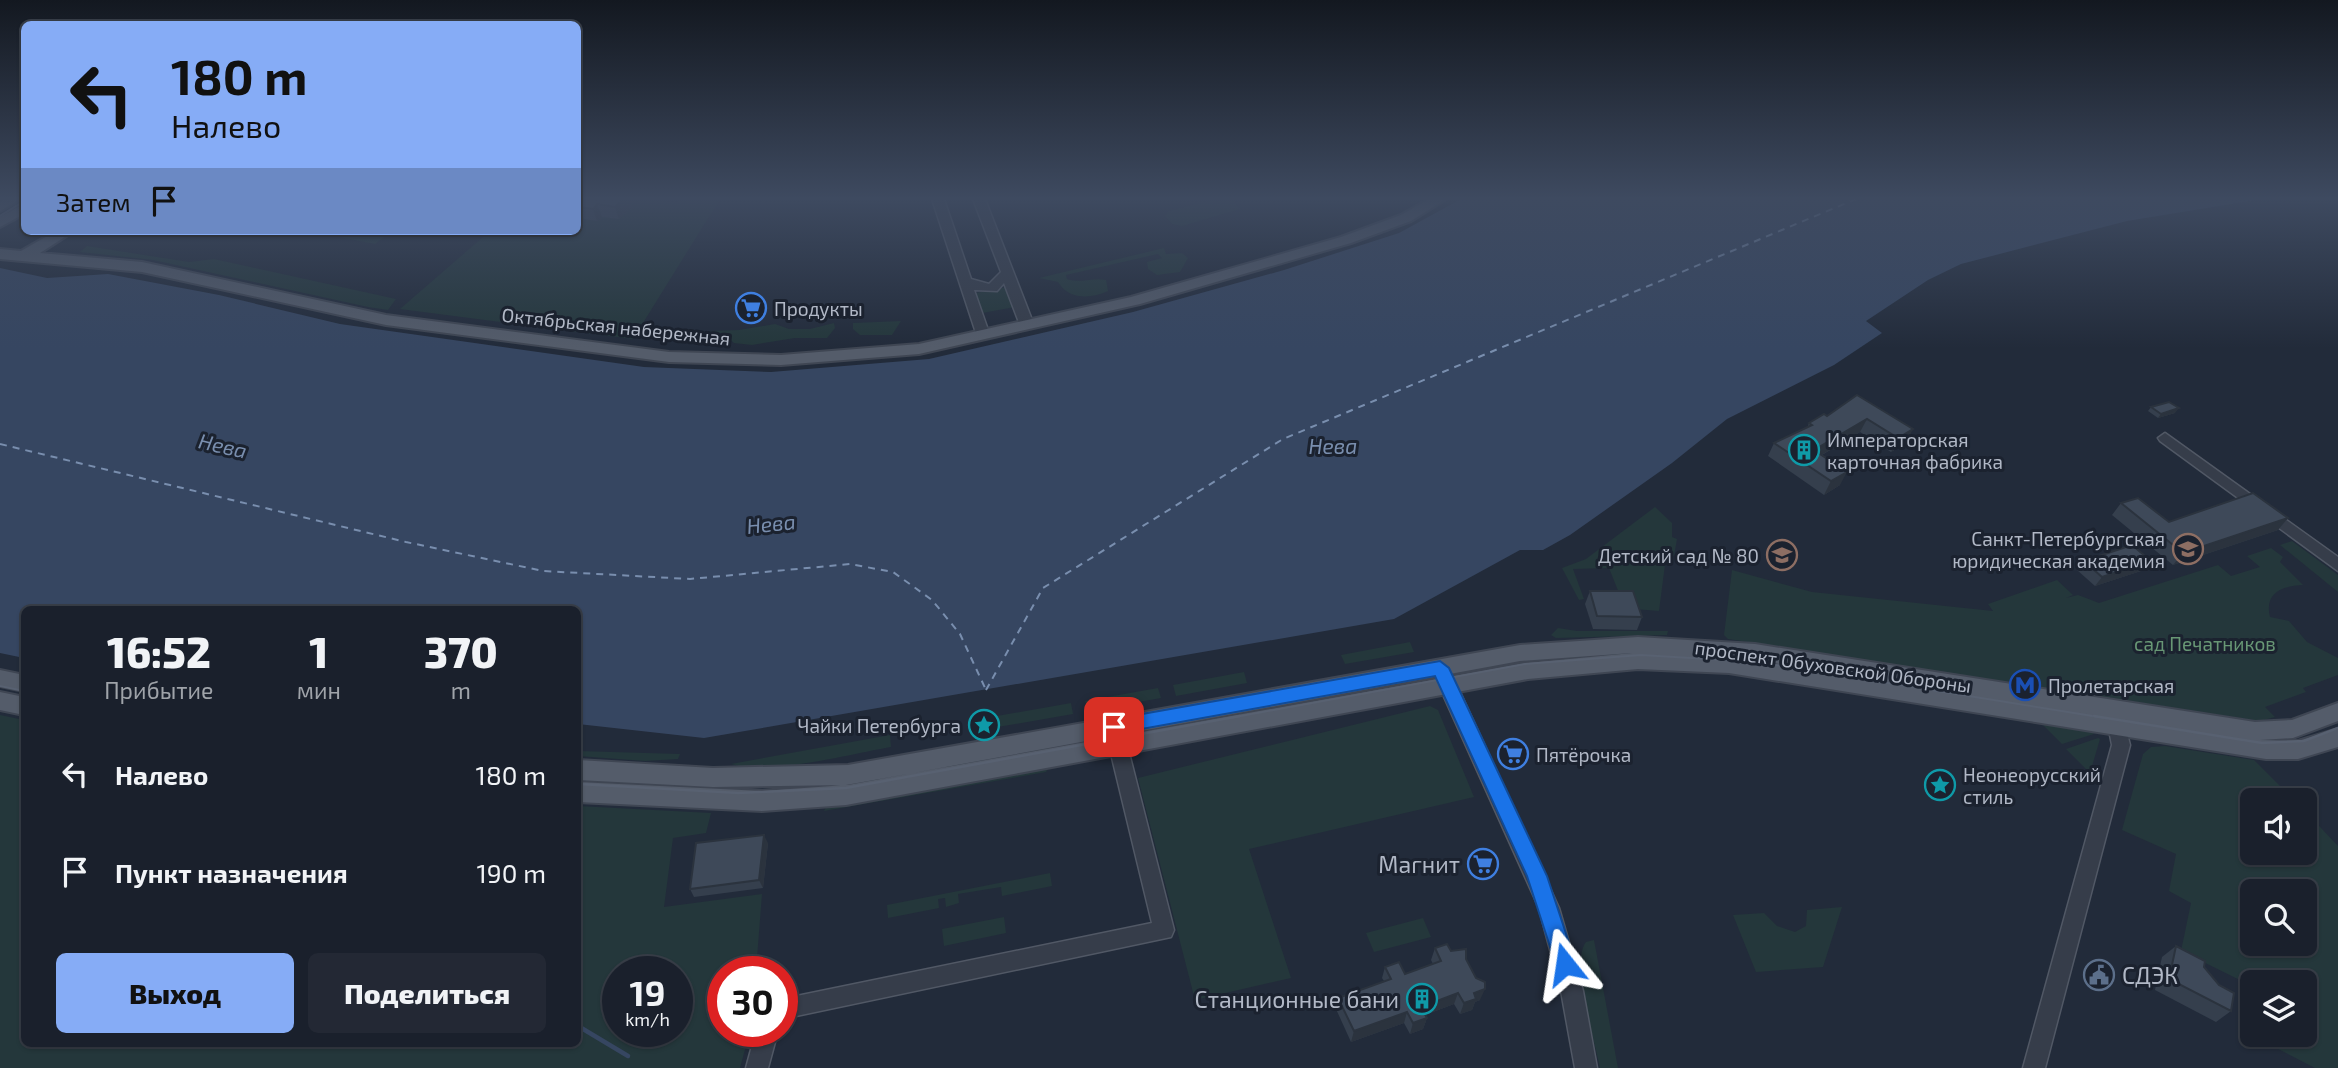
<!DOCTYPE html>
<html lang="ru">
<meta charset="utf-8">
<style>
:root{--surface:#1a202c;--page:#232834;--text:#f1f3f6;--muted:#9fa3a9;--line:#383e48;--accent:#86acf6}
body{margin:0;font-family:"Exo 2",sans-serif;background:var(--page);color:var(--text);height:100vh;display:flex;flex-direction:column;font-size:26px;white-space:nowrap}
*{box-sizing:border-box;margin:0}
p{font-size:23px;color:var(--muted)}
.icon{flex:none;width:38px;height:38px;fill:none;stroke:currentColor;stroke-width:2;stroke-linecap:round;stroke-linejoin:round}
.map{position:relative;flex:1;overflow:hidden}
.drawer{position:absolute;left:21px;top:606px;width:560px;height:441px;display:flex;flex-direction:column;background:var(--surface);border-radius:10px;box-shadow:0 2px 5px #0004,0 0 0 2px var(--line)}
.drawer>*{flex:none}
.guide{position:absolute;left:21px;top:21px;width:560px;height:214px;border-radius:10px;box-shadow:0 2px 5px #0004,0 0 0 2px var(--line);background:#86acf6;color:#111;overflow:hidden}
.tools{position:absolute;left:2240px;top:788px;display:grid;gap:14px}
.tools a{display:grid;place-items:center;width:77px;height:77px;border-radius:10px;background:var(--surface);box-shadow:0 2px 5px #0004,0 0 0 2px var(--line);font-size:35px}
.speed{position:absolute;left:602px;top:956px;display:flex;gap:14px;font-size:35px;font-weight:700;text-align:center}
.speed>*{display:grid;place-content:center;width:91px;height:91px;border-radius:50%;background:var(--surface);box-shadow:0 2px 5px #0004,0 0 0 2px var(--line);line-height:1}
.speed small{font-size:18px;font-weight:400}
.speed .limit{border:10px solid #d22;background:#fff;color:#111}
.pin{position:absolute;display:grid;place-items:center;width:60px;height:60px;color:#fff;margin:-30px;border-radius:14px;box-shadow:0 4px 10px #0006}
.me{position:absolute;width:77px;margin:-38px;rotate:345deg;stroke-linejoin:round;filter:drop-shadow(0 0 5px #0008)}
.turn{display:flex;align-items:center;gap:24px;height:147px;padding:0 35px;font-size:32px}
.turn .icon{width:91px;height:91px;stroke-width:2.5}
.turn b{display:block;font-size:49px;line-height:60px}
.then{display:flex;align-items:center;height:66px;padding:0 35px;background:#0003;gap:14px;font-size:26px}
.eta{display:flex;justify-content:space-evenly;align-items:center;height:119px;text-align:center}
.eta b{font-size:42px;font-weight:800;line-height:49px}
.cta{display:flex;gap:14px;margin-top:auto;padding:14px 35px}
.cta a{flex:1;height:80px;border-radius:10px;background:var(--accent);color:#111;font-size:28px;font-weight:800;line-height:80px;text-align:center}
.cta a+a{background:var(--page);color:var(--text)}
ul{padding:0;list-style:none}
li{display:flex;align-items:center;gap:21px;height:98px;padding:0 35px}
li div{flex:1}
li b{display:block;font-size:26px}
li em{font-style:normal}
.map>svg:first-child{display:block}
</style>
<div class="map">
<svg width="2338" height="1068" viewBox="0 0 2338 1068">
<rect width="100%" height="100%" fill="#222b3a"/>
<g fill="#24373b" fill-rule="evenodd">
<path d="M578,199h68l30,4 7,-4h37l-87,140 -233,-30 90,-78h88z"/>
<path d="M1217,199h14l9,10 -58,17 -10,-2 -7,-8 4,-5z"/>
<path d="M308,231h84l-17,13z"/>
<path d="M87,246l102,16 25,-3 182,40 -8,11 -20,-3 -215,-47 -73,-8z"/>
<path d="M1164,248l2,6 16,-1 6,5 -8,14 -23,3 -9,-6 -1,-7 15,-4 -4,-4 -92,21 1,4c15,5 25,-2 39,1l2,11c-17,8 -39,9 -50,-9l-19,-4z"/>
<path d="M1007,287l8,20 -33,6 -6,-20z"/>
<path d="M901,321l-9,14h-32l-7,-6v-6z"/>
<path d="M834,323l1,5 -8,10h-32l-43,7 -18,-2 -11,-10 -58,3 10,-4 64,-2 36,-6 14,5h21z"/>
<path d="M1655,507l17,16v14l5,2 -3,17 -8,1 -7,54 -25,-2 -13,-11 -12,-30 -36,1 11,30 -5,1 -17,-32 24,-9z"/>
<path d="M2292,541l46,34v17l-58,-47z"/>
<path d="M2271,548l12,9 -3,5 23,23c-21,1 -39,8 -33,32l19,4 18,21 31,16v17l-35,13 3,4 -41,15 10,10 -15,4 -532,-82 -4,-4 8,-65 80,22 181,19 -5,-7 69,-24 16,15 -7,3 12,-3 21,8 119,-38 13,11 29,-9 -13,-11z"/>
<path d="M1558,628l19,3h91l-1,4 -111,3 -5,-3z"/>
<path d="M1410,642l4,10 -69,12 -4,-9z"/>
<path d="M1244,672l3,11 -71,13 -3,-11z"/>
<path d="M1158,688l3,10 -73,13 -3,-10z"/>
<path d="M1071,703l2,11 -75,13 -1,-11z"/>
<path d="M1430,706l8,4 36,87 -225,52 42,129 -96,22 -57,-222z"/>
<path d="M0,715l24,5v323h554v-237l133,7 -5,20 -33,5 -9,69 98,-13 -6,77h-33v60h27l-10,37h-740zM618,971h59v60h-59z"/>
<path d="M2041,723l52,9 1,2 -32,10z"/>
<path d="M890,735l1,12c-41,7 -122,29 -160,17z"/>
<path d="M2098,738l2,1 -10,34 -24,-24z"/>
<path d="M2165,746l89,14 40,40h-42v52h53v-41l33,35v222h-23l-56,-29v-5h46v-52h-53v4l-71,-35 10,-48 -22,-12 7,-37 -54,-24 21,-76 8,-7zM2252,891h53v52h-53z"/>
<path d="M578,751l102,3 -2,5 -33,2 -67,-5z"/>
<path d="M1049,768l-3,4 -222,39 3,-5z"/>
<path d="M1050,873l2,13 -50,10 -1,-9 -43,7 1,9 -13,4 -1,-9 -7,1 1,9 -51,10 -1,-13z"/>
<path d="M1842,907l-19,60 -67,5 -23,-57 31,-2 13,13 18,6 11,-6 1,-16z"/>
<path d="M1004,917l2,16 -62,13 -2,-17z"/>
<path d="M1423,918l8,19 -57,15 -8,-19z"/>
<path d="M1594,940l24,128h-18c-5,-27 -30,-106 -14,-126z"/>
</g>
<path fill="#364661" d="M1461,199h801l-135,22 -166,43 -33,16 -62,41 16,12 -48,32 -107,54 -55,44 -102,72 -27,15h-23l-126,69 -690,119 -126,-14v-115h-554v49l-24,-5v-385l47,10 61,-4 111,21 121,29 304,43 127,5 158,-13 204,-47 151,-42 115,-37z"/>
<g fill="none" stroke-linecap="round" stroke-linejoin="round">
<path stroke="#364661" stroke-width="4.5" d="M578,1026l50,30"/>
<g stroke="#798eae" stroke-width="2" stroke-dasharray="7 6" stroke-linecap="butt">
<path d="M0,444l406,98 137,29 147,8 160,-15 43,8 39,28 28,34 26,56"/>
<path d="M986,690l57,-102 240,-149 573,-240"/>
</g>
<g stroke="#515865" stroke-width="3">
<g id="minor">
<path d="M932,199h12l27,80 18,5 12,-12 -28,-73h12l49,126 -2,3 -5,1 -7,-4 -16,-42 -7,8 -23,-1 14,40 -2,3h-10z"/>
<path d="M2165,433l173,124v14l-178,-130 -2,-3z"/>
<path d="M1440,661l6,2 3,5 110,240 24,83 14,77h-22l-14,-77 -22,-83 -108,-240 3,-5z"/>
<path d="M2115,708l6,2 9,35 -85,323h-22l89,-323 -6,-30 3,-5z"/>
<path d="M1115,726l6,2 3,5 50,197 -3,7 -389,82v-20l370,-76 -46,-190 3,-5z"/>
<path d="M756,1031h22l-10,37h-22z"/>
</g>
</g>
<g stroke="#3f4653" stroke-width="4">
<g id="major">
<path d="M4,199h17l-21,12v-10z"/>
<path d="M1429,199h17l-35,22 -60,22 -211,61 -221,50 -138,11 -112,-3 -283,-37 -244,-53 -142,-13v-10l21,2 35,-20h18l-34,22 102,9 244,53 283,37 112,3 138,-11 212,-47 210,-60 60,-22z"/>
<path d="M24,204v10l-24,13v-10z"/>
<path d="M1638,637l117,7 500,78 37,-2 46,-17v18l-45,17 -33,2 38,1 40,-12v18l-40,12h-32l-537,-86 -91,-4 -110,10 -682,126 -84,6 -184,-9v-20l184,9 84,-6 682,-122 104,-10 -112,8 -672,124 -135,2 -135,-7v-20l135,8 135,-3 672,-120zM1743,659l12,1 165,27z"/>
<path d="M0,670l24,5v16l-24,-5z"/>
<path d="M0,692l24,5v18l-24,-5z"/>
</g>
</g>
<use href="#minor" fill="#363d4a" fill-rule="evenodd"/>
<use href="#major" fill="#545c6a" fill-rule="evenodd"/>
<g stroke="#586171" stroke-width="2">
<path d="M0,216l24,-15"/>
<path d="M0,686l24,5"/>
<path d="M1230,718l295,-54 116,-9 116,7 348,56"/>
</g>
<g stroke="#586171" stroke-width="2.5">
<path d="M2094,716l168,27 42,-2 34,-13"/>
<path d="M578,784l161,9 107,-5 394,-72"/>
</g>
</g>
<g fill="#353f4d">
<path d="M580,199h52l1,3 -2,2 1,4 -13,11 -17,-2 -5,4 -13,-2 -6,-12v-6z"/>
<path d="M1857,395l49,48 -15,9 -31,-20 -38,23 18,30 -16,10 -56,-39 6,-13 33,-15 2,-5 18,-7z"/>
<path d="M2151,407l24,6 -17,5 -10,-7z"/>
<path d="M2121,503l48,19 119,-4 -10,12 -105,35 -61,-50z"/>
<path d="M2084,561h67l-7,9 -49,16 -18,-16z"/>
<path d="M1590,591l52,26 -5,13 -44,-1 -8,-25z"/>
<path d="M768,843l-5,45 -69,9 -4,-8z"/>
<path d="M2176,946l28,21 27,44 -15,11 -61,-32 7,-33z"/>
<path d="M1435,948l16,3 15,8 14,41 -5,2 -3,8 -12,4 -6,-10 -29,11 2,3 -4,11 -13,5 -6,-11 -53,19 -15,-33 2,-11 46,-17 -2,-3 3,-11 20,7 28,-10 -2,-4z"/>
</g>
<g fill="#2b333e">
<path d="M624,199h8l1,3 -2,2 1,4 -13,11 -4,-12z"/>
<path d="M597,204l5,13 -5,4 -4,-12z"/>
<path d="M2179,408l-4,5 -17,5 3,-4z"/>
<path d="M1867,419l-7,13 -52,31 6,-13z"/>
<path d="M1913,429l-7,14 -15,9 7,-14z"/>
<path d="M1847,472l-7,13 -16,10 7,-14z"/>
<path d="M2288,518l-10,12 -105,35 10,-12z"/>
<path d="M2151,561l-7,9 -49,16 7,-9z"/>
<path d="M764,835l4,8 -5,45 -4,-8z"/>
<path d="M1485,989l-5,11 -5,2 -3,8 -12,4 4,-11 10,-10z"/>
<path d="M1458,993l-4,11 -37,14 4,-11z"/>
<path d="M1407,1012l-3,11 -53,19 3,-11z"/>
<path d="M1427,1018l-4,11 -13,5 3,-11z"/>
</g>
<g fill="#3e4959" stroke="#2b333e" stroke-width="2">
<path d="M580,199h44l-9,8 -18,-3 -4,5 -14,-2 3,-4h-4z"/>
<path d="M1857,395l56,34 -15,9 -31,-19 -53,31 33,22 -16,9 -57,-38 38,-18 -3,-2 15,-9 3,2z"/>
<path d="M2169,402l10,6 -18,6 -10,-7z"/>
<path d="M2253,493l35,25 -105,35 -62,-50 17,-5 31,24z"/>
<path d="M2132,545l19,16 -49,16 -18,-16z"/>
<path d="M1590,591h43l9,26 -45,-1z"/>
<path d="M764,835l-5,45 -69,9 6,-46z"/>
<path d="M1447,944l4,7 15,-2v10l10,19 9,4v7l-11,4 2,6 -12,4 -6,-10 -37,14 6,11 -14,5 -6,-11 -53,19 -16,-33 53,-19 -6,-12 14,-5 6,12 36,-13 -6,-13z"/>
<path d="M2176,946l29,15 -1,6 15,18 15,8 -3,18 -62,-32z"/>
</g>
<linearGradient id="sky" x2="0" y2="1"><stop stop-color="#131820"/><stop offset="0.57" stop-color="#3e4a60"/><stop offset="1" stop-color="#3e4a60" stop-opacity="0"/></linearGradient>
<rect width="2338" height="348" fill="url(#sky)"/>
<path fill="#1a73e8" stroke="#114b97" stroke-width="2" d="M1440,661l9,7 98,208 29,88 -3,7 -8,3 -7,-3 -31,-95 -92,-200 -321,58 -10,-7 10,-8z"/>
<defs>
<g id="supermarket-ring" transform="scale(1.575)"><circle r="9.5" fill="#1b222f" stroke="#3f7fe0" stroke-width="1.5"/><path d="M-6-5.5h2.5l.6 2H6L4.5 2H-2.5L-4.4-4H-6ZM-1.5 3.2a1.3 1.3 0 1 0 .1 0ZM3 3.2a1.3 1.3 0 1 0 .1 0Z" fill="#3f7fe0"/></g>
<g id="building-ring" transform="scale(1.575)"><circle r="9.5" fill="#1b222f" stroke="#0f9aa8" stroke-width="1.5"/><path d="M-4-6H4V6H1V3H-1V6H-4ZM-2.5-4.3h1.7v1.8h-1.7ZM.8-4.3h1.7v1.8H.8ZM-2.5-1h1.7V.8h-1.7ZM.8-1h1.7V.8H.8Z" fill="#0f9aa8"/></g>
<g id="university-ring" transform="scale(1.575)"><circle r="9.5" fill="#1b222f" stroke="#8d6e63" stroke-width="1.5"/><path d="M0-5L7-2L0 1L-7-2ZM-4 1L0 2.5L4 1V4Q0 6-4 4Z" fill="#8d6e63"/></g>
<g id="school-ring" transform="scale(1.575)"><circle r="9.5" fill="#1b222f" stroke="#8d6e63" stroke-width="1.5"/><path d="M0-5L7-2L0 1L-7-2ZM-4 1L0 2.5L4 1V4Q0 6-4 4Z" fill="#8d6e63"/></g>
<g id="metro-ring" transform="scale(1.575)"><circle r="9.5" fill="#1b222f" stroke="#1a4fb4" stroke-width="1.5"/><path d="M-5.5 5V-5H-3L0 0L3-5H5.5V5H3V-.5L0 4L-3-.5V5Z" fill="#1a4fb4"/></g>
<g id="sight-ring" transform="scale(1.575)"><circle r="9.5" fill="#1b222f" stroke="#0f9aa8" stroke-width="1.5"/><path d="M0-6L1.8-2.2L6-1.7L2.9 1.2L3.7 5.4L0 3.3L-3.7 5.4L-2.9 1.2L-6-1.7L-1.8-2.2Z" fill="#0f9aa8"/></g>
<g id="civic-ring" transform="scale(1.575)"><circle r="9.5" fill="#1b222f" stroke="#5c6f8a" stroke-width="1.5"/><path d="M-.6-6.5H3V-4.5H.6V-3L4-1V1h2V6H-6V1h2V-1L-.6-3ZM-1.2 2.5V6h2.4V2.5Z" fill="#5c6f8a"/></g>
</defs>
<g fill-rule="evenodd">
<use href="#supermarket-ring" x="751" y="308"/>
<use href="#building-ring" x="1804" y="450"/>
<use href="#university-ring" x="2188" y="549"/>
<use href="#school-ring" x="1782" y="555"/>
<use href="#metro-ring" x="2025" y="685"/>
<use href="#sight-ring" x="984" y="725"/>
<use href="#supermarket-ring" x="1513" y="754"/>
<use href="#sight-ring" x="1940" y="785"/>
<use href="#supermarket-ring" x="1483" y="864"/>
<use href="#civic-ring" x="2099" y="975"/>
<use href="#building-ring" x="1422" y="999"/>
</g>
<g text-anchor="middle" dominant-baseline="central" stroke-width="6" stroke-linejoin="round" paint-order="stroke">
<g font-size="19" fill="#b1b8c6" stroke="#1b222f" text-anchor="start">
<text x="774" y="308">Продукты</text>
<text x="1827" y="439">Императорская<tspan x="1827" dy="22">карточная фабрика</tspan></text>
<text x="2165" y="538" text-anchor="end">Санкт-Петербургская<tspan x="2165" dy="22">юридическая академия</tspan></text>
<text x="1759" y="555" text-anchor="end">Детский сад № 80</text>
<text x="2048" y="685">Пролетарская</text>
<text x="961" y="725" text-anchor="end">Чайки Петербурга</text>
<text x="1536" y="754">Пятёрочка</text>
<text x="1963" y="774">Неонеорусский<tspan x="1963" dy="22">стиль</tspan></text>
</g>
<g font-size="19" fill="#b1b8c6" stroke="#1b222f">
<text transform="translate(616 326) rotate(6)">Октябрьская набережная</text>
<text transform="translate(1833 666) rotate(8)">проспект Обуховской Обороны</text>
</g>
<g font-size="19" fill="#689775" stroke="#1b222f">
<text x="2205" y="643">сад Печатников</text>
</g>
<g font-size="21" font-style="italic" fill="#798eae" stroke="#1b222f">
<text transform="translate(223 445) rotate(13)">Нева</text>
<text x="1333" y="445">Нева</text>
<text transform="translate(771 523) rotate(-6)">Нева</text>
</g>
<g font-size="23" fill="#b1b8c6" stroke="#1b222f" text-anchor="end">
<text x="1460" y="864">Магнит</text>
<text x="2122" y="975" text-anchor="start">СДЭК</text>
<text x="1399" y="999">Станционные бани</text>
</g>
</g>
</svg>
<div class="tools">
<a><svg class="icon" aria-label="sound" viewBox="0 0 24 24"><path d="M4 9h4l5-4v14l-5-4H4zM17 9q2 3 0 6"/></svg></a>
<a><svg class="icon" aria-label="search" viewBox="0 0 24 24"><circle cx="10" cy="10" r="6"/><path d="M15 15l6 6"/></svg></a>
<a><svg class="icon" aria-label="layers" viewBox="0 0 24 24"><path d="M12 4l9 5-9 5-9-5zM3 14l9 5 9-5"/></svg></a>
</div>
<div class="speed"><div>19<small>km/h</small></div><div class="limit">30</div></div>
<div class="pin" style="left:1114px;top:727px;background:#d93025"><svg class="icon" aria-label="arrive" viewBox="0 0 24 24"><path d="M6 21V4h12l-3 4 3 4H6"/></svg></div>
<svg class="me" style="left:1565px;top:964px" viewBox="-20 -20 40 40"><path d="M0-17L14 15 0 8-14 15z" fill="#1a73e8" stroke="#fff" stroke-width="4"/></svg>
<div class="guide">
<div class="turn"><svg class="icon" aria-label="left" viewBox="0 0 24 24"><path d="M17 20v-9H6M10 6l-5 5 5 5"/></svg><div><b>180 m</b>Налево</div></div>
<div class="then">Затем<svg class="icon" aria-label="arrive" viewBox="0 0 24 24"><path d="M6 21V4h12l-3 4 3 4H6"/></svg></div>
</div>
<section class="drawer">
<div class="eta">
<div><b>16:52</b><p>Прибытие</p></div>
<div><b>1</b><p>мин</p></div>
<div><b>370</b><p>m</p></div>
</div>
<ul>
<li><svg class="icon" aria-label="left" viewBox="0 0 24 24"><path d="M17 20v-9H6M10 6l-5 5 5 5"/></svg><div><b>Налево</b></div><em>180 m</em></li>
<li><svg class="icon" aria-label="arrive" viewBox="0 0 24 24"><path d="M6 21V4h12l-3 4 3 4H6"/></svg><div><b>Пункт назначения</b></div><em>190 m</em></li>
</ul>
<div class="cta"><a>Выход</a><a>Поделиться</a></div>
</section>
</div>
